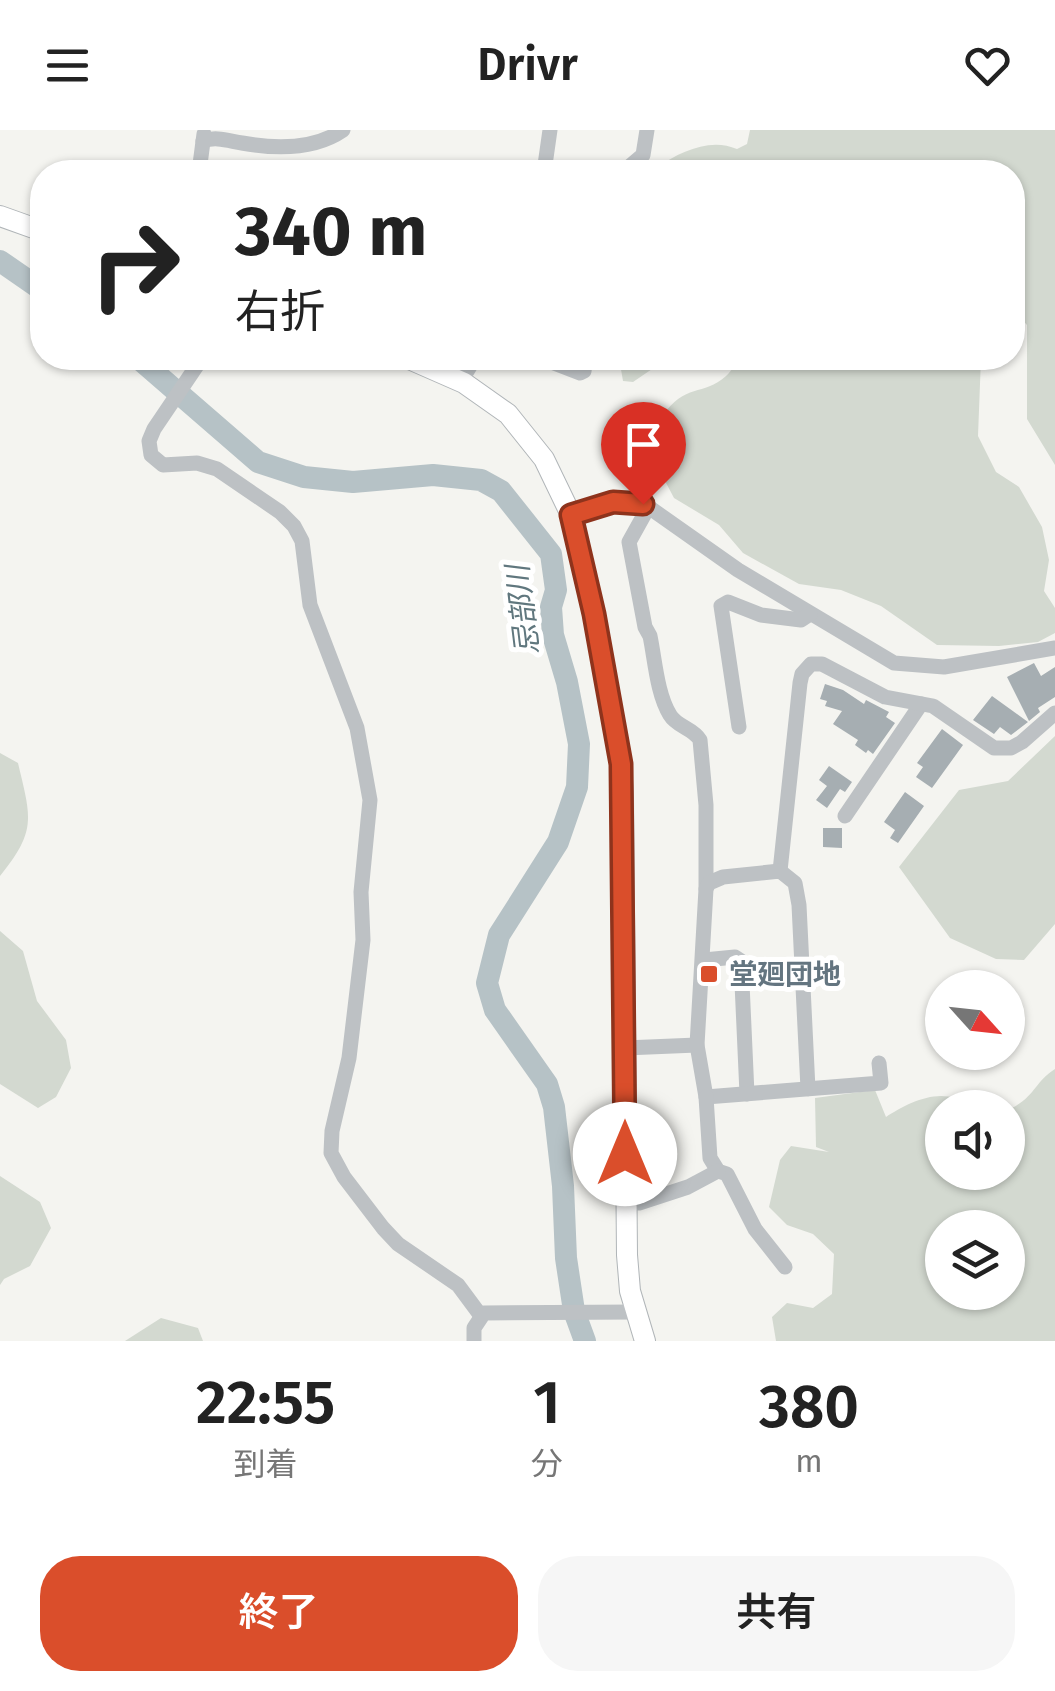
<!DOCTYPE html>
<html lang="ja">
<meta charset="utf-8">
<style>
:root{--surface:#fff;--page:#f6f6f6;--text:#222;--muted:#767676;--accent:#da4e2b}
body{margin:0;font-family:"Fira Sans","Noto Sans JP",sans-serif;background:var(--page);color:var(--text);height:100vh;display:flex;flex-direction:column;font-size:38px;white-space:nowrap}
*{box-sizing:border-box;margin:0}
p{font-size:32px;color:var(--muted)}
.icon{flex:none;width:55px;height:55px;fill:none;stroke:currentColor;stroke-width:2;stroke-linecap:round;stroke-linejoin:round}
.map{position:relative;height:1211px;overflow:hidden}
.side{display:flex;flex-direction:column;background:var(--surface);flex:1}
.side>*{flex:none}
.hud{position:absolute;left:30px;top:30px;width:995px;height:210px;border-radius:40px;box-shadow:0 2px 8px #0004;background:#fff;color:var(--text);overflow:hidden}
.needle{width:65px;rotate:117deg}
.buttons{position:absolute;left:925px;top:840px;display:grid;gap:20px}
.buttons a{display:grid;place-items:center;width:100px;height:100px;border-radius:50%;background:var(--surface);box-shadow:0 2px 8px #0004;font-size:50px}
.pin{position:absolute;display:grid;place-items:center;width:85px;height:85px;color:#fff;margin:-102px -42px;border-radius:50% 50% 50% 0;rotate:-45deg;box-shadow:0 0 10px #0007}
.pin .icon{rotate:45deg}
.me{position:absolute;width:110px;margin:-55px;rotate:0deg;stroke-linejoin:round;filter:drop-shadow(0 0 8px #0008)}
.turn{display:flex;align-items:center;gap:35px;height:210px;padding:0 40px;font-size:45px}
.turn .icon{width:130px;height:130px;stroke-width:2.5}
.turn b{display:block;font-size:70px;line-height:85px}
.eta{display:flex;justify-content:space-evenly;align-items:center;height:170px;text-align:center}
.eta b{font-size:60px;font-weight:600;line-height:70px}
.primary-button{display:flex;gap:20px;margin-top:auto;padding:20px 40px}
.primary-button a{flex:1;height:115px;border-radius:40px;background:var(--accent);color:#fff;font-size:40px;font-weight:600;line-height:115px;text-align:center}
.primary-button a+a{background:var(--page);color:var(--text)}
header{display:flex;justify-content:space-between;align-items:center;height:130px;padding:0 40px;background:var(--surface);font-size:45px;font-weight:600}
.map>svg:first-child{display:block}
</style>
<header><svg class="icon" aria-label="menu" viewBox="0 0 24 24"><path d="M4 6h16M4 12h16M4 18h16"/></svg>Drivr<svg class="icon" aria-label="heart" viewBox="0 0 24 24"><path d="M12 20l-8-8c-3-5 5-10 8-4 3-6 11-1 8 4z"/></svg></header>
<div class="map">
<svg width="1055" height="1211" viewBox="0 0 1055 1211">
<rect width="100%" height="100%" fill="#f4f4f0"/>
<g fill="#d3d9d0" fill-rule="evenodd">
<path d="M750,0h305v335l-28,-46v-94l-14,-15 -1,-138h-356l1,-5c23,-15 53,-30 80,-18l10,-5z"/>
<path d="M619,228h88l-34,11 -18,-2 -22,15 -10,-1z"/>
<path d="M743,228h238l-3,78 18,36 23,15 23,40 7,33 -5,31 11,17v25l-17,9 -39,4 -62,-1 -56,-39 -40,-16 -42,-6 -56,-31 -24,-28 -45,-27 -19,-36 -41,-19c9,-20 29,-21 48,-26 23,-35 41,-20 64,-41 7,-6 8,-13 17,-18z"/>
<path d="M1055,606v188l-31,36 -28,-1 -46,-21 -51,-71 60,-77 49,-9z"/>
<path d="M0,623l18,10c13,55 19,67 -18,113z"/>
<path d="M0,801l23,20 14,50 29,39 5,28 -15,29 -18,11 -38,-24z"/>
<path d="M1055,939v272h-279l-4,-24 15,-14 26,5 19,-14 2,-40 -21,-20 -26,-9 -18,-18 11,-47 11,-14 38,6 -13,-5 -1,-49 60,-8 11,27c23,-15 59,-33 83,-10l-27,1v64h66v-62c28,-13 26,-28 47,-41zM942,1098h66v64h-66z"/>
<path d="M0,1046l40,26 11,26 -21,38 -26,13 -4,6z"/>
<path d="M161,1188l37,10 5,13h-78z"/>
</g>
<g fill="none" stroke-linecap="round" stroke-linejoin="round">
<g stroke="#b6c2c6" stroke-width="22">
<path d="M0,131l42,29"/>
<path d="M138,228l120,104 46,15 49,5 80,-7 48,5 20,11 50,63 5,36 -5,17 2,28 14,47 12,62 -2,43 -19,55 -59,93 -12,48 8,27 52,74 7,23 9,79 3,72 8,53 11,30"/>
</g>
</g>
<g fill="#a6aeb2">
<path d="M1034,533l7,13 14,-9v30l-17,11 2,4 -11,9 -22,-44z"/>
<path d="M825,554l18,6 21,14 2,-4 23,12 -3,5 9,6 -22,31 -5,-4 -2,3 -11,-8 3,-5 -25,-16 9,-13 -17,-5 2,-5 -7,-2z"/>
<path d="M992,566l36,26 -17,13 -11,-8 -6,7 -21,-14z"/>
<path d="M942,599l21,16 -31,43 -16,-11 7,-10 -6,-4z"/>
<path d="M829,636l23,16 -7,10 -5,-3 -13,19 -11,-8 11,-14 -8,-6z"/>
<path d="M905,662l19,14 -26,37 -8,-5 5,-8 -11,-8z"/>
<path d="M823,698h19v20l-19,-1z"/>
</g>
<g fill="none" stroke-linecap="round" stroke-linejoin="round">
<g stroke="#b0b5b8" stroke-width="22">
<g id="major">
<path d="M0,86l42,15"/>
<path d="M407,228l57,25 44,31 36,45 27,56 23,99 27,150 2,33 4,458 3,36 15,50"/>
</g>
</g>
<g stroke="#bdc1c4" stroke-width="15">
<path d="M203,11c13,-5 26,0 39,2 33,6 72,7 101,-13"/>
<path d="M199,42l5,-38"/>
<path d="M544,42l6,-42"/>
<path d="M623,42l20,-17 4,-25"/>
<path d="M202,228l-48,71 -5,12 2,14 12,10 34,-2 20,6 63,43 14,14 8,15 8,64 47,123 13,72 -9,92 2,48 -14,118 -17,73 -1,22 13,24 39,51 15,16 60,41 23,31"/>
<path d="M541,228l39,15 4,-2 2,-13"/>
<path d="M461,251l14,-23"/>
<path d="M649,376l-20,36 16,85 5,9c5,24 7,58 20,79 7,12 23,13 30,25l6,65v84"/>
<path d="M571,385l42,-13 30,1 95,67 156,93 50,4 111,-19"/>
<path d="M739,597l-18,-121 7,-4 33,13 40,5 9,-6"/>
<path d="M845,686l76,-112"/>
<path d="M780,741l20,-188 2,-9 9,-10h11l63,33 48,9 61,42h17l11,-6 33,-29"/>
<path d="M704,830l31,-3 6,4 6,133"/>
<path d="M625,918l72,-3"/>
<path d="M808,959l-9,-184 -4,-22 -15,-12 -57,6 -14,6 -3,6 -9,156 9,52 175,-14 -2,-20"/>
<path d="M706,967l4,61 8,13 9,3 28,55 30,38"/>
<path d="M639,1073l49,-16 30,-16"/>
<path d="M474,1211v-13l10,-15 151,-1"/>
</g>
<use href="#major" stroke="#fff" stroke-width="20"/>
</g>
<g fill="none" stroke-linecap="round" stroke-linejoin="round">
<g stroke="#8e331c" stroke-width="25">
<path id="route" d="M625,1024l-4,-390 -27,-150 -23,-99 42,-13 30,2"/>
</g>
<use href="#route" stroke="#da4e2b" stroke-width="18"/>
</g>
<rect fill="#da4e2b" stroke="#fff" stroke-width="4" x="699" y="834" width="20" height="20" rx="5"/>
<g text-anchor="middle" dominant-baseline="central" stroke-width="10" stroke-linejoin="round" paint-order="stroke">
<g font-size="28" font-weight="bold" fill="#647580" stroke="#fff" text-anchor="start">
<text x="729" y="844">堂廻団地</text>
</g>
<g font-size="30" font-style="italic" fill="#60777e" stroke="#fff">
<text transform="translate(523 480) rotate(-97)">忌部川</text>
</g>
</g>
</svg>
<div class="buttons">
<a><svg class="needle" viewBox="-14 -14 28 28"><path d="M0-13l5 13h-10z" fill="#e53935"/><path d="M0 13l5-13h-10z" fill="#767676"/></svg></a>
<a><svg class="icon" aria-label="sound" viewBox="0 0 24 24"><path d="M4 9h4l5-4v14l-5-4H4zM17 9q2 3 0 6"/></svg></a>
<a><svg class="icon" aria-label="layers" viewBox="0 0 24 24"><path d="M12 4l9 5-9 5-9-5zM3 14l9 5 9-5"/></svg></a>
</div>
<div class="pin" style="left:643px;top:374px;background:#d93025"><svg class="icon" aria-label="arrive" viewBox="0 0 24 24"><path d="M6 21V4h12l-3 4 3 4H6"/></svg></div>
<svg class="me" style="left:625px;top:1024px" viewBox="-20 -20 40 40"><circle r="19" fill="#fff"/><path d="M0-13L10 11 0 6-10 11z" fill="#da4e2b"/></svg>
<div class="hud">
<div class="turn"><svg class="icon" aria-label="right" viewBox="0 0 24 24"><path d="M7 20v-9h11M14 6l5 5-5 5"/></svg><div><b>340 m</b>右折</div></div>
</div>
</div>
<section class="side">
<div class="eta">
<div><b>22:55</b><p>到着</p></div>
<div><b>1</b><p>分</p></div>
<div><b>380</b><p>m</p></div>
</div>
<div class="primary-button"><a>終了</a><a>共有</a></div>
</section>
